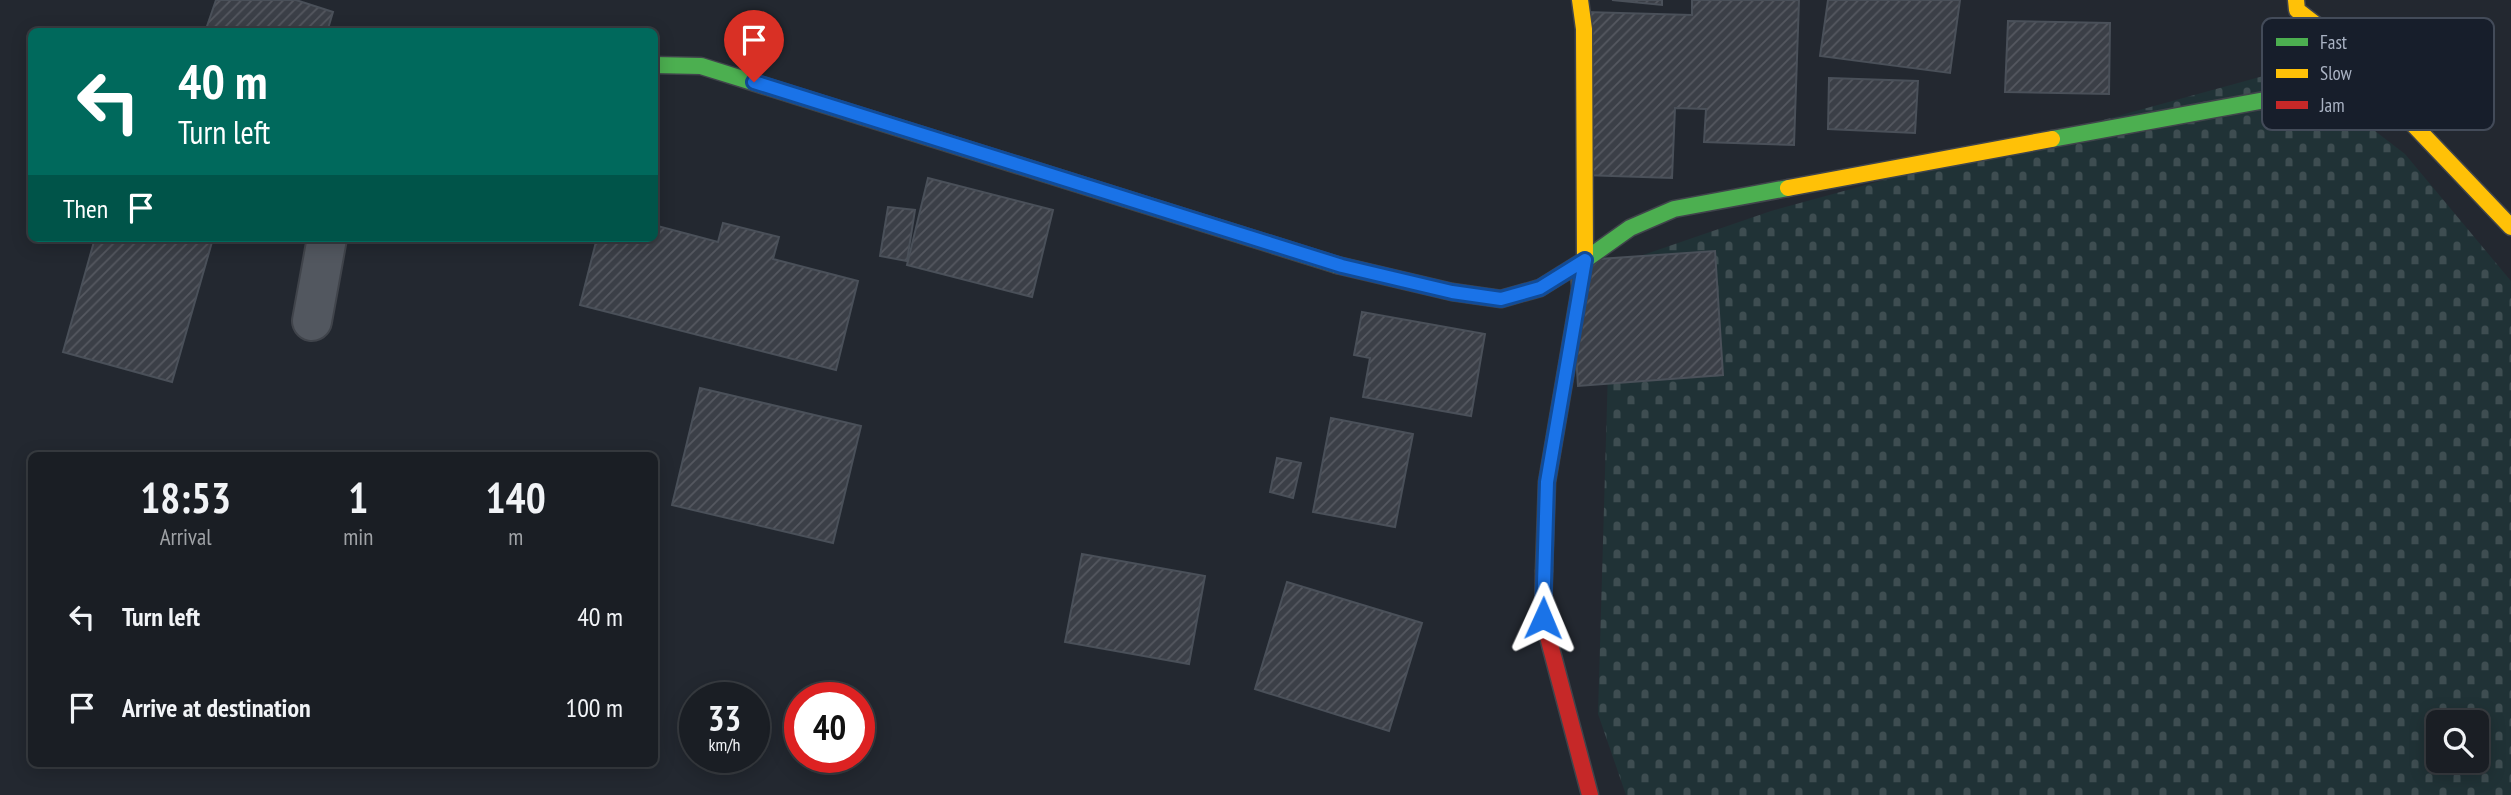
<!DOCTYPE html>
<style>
:root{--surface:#1a1e24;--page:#23272c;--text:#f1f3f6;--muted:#9fa2a6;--line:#383c41}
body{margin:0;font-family:"PT Sans Narrow",sans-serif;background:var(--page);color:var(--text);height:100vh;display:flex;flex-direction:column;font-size:26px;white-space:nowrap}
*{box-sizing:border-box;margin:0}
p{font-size:23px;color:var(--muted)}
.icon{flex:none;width:38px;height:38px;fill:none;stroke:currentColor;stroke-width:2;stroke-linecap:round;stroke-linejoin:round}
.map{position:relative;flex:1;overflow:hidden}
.panel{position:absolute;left:28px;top:452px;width:630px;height:315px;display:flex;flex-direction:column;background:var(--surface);border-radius:10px;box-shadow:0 4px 18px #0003,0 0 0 2px var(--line)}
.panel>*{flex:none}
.banner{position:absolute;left:28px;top:28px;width:630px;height:214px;border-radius:10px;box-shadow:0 4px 18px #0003,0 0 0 2px var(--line);background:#00695c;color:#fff;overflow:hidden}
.buttons{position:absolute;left:2426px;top:710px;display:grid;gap:14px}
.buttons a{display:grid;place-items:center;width:63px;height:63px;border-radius:10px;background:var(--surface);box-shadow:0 4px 18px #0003,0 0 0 2px var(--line);font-size:35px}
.speed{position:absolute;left:679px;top:682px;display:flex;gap:14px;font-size:35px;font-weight:700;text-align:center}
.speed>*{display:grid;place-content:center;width:91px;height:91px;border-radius:50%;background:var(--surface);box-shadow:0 4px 18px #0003,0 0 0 2px var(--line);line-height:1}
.speed small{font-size:18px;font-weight:400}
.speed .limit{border:10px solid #d22;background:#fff;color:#111}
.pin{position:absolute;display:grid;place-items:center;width:60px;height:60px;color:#fff;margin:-72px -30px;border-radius:50% 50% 50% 0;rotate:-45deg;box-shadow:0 0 7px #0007}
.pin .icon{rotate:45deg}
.me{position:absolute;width:77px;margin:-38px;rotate:1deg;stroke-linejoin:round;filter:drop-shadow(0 0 5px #0008)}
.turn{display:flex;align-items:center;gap:24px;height:147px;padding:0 35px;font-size:32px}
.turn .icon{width:91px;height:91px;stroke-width:2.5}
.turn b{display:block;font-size:49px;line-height:60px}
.then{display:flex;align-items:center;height:66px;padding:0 35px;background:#0003;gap:14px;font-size:26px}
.eta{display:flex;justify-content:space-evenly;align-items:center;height:119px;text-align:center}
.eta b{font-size:42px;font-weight:700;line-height:49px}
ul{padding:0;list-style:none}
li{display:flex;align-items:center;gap:21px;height:91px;padding:0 35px}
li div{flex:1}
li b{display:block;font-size:26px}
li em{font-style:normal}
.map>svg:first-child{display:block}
</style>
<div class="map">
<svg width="2511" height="795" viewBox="0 0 2511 795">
<defs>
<pattern id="cemetery-stones" width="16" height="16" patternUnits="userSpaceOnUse" patternTransform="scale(1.75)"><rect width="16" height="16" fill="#203236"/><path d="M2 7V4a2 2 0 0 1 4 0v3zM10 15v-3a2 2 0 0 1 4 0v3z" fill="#3e4d51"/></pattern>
<pattern id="building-hatch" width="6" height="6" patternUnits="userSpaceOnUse" patternTransform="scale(1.75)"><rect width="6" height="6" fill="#3b3f47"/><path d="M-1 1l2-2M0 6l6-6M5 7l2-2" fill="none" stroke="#555860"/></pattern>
</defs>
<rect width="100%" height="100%" fill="#232830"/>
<path fill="url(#cemetery-stones)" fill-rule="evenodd" d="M2293,68l112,86 106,127v514h-885l-28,-81 13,-448 160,-55zM2438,723h38v38h-38z"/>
<g fill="url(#building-hatch)" stroke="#4a5059" stroke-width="2">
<path d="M216,0h80l37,12 -6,20h-122z"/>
<path d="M1612,0h50v5z"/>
<path d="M1692,0h107l-5,145 -90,-3 2,-33 -31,-1 -3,70 -89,-3 3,-163 106,3z"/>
<path d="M1828,0h132l-10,73 -130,-17z"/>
<path d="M2008,21l102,2 -1,71 -104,-2z"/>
<path d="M1829,78l89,3 -3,52 -87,-4z"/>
<path d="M928,178l125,32 -21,87 -125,-32z"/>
<path d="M888,207l27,3 -8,51 -27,-5z"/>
<path d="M723,223l56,14 -6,22 85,22 -22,89 -256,-65 17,-67h57v-13l64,17z"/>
<path d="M95,238h103l14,4 -40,140 -109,-30z"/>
<path d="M1715,251l8,124 -145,11 -8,-125z"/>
<path d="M1362,312l123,22 -14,82 -108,-19 7,-39 -16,-3z"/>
<path d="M700,388l161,38 -28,117 -161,-38z"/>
<path d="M1331,418l82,16 -18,93 -82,-15z"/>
<path d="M1277,458l24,5 -8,35 -23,-6z"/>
<path d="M1082,554l123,22 -16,88 -124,-22z"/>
<path d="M1287,582l135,41 -33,108 -134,-42z"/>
</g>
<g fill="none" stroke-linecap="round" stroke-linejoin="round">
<g stroke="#40444b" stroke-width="42">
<path id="street" d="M312,321l15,-83"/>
</g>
<g stroke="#40444b" stroke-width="19">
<g id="fast">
<path d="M654,65l47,1 636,199"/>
<path d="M2052,139l333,-61"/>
<path d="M1544,571l3,-89 38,-222 45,-32 44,-19 114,-21"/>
</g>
</g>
<g stroke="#40444b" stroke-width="19">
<g id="slow">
<path d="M2296,0l1,10 88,68 23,41 103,108"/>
<path d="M1788,188l264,-49"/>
<path d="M1337,265l115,27 49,7 39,-11 45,-28 -1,-231 -4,-29"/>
</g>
</g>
<g stroke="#40444b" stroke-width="19">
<path id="jam" d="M1544,571l-1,47 47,177"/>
</g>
<use href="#street" stroke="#52575f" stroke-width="38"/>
<use href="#fast" stroke="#4caf50" stroke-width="16"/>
<use href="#slow" stroke="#ffc107" stroke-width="16"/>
<use href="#jam" stroke="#c62828" stroke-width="16"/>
</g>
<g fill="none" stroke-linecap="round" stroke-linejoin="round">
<g stroke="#114b97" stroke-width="18">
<path id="route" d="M754,82l588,184 110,26 49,7 39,-11 45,-28 -38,222 -4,136"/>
</g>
<use href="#route" stroke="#1a73e8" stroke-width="12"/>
</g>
<rect x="2262" y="18" width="232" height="112" rx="10" fill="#171e2b" stroke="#434b59" stroke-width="2"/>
<rect x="2276" y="38" width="32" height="8" fill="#4caf50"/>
<rect x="2276" y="69" width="32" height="9" fill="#ffc107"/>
<rect x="2276" y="101" width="32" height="8" fill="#c62828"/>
<g font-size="19" fill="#aab3c4">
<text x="2320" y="49">Fast</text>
<text x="2320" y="80">Slow</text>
<text x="2320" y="112">Jam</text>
</g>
</svg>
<div class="buttons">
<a><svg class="icon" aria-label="search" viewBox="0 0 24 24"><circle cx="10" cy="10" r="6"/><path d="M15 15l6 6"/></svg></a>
</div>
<div class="speed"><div>33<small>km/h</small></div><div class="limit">40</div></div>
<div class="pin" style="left:754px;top:82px;background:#d93025"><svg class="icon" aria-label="arrive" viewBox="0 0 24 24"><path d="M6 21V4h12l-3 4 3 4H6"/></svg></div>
<svg class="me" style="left:1543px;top:618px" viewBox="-20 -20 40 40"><path d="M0-17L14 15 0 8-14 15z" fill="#1a73e8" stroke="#fff" stroke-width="4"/></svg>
<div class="banner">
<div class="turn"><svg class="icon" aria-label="left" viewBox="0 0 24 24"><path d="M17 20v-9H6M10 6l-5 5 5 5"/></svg><div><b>40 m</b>Turn left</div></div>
<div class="then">Then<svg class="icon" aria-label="arrive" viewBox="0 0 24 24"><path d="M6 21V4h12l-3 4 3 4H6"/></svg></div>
</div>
<section class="panel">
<div class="eta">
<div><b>18:53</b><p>Arrival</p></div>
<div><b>1</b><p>min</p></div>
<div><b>140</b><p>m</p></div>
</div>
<ul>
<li><svg class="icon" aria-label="left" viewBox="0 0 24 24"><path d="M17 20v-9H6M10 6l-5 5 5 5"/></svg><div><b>Turn left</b></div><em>40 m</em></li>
<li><svg class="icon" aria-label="arrive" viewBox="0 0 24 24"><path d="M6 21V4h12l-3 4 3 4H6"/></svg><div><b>Arrive at destination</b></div><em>100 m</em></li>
</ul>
</section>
</div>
